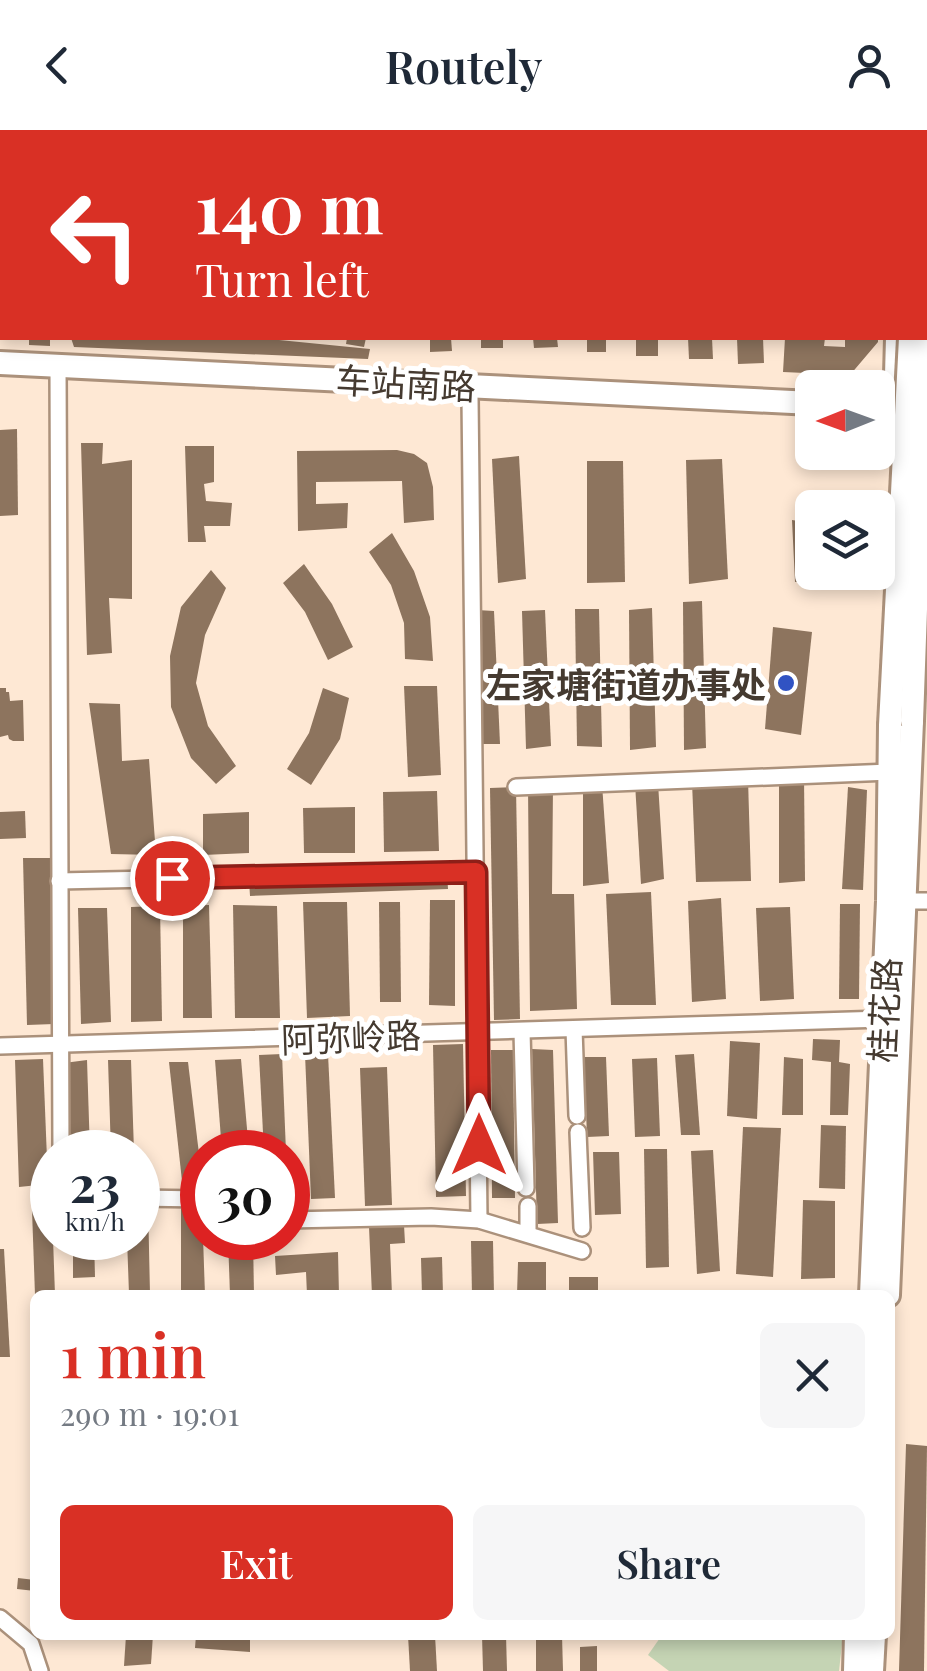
<!DOCTYPE html>
<meta charset="utf-8">
<style>
:root{--surface:#fff;--page:#f6f6f7;--text:#1f2937;--muted:#747a83;--accent:#d93025}
body{margin:0;font-family:"Playfair Display","Noto Sans SC",serif;background:var(--page);color:var(--text);height:100vh;display:flex;flex-direction:column;font-size:38px;white-space:nowrap}
*{box-sizing:border-box;margin:0}
p{font-size:32px;color:var(--muted)}
.icon{flex:none;width:55px;height:55px;fill:none;stroke:currentColor;stroke-width:2;stroke-linecap:round;stroke-linejoin:round}
.map{position:relative;flex:1;overflow:hidden}
.details{position:absolute;left:30px;top:1160px;width:865px;height:350px;display:flex;flex-direction:column;background:var(--surface);border-radius:15px;box-shadow:0 5px 15px #0003}
.details>*{flex:none}
.banner{position:absolute;left:0px;top:0px;width:928px;height:210px;box-shadow:0 5px 15px #0003;background:#d93025;color:#fff;overflow:hidden}
.needle{width:65px;rotate:269deg}
.fabs{position:absolute;left:795px;top:240px;display:grid;gap:20px}
.fabs a{display:grid;place-items:center;width:100px;height:100px;border-radius:15px;background:var(--surface);box-shadow:0 5px 15px #0003;font-size:50px}
.speed{position:absolute;left:30px;top:1000px;display:flex;gap:20px;font-size:50px;font-weight:700;text-align:center}
.speed>*{display:grid;place-content:center;width:130px;height:130px;border-radius:50%;background:var(--surface);box-shadow:0 5px 15px #0003;line-height:1}
.speed small{font-size:25px;font-weight:400}
.speed .limit{border:15px solid #d22;background:#fff;color:#111}
.pin{position:absolute;display:grid;place-items:center;width:85px;height:85px;color:#fff;margin:-42px;border:5px solid #fff;border-radius:50%;box-shadow:0 2px 10px #0007}
.me{position:absolute;width:110px;margin:-55px;rotate:0deg;stroke-linejoin:round;filter:drop-shadow(0 0 8px #0008)}
.turn{display:flex;align-items:center;gap:35px;height:210px;padding:0 30px;font-size:45px}
.turn .icon{width:130px;height:130px;stroke-width:2.5}
.turn b{display:block;font-size:70px;line-height:85px}
.round{display:grid;place-items:center;flex:none;width:105px;height:105px;border-radius:15px;background:var(--page)}
.overview{display:flex;align-items:center;justify-content:space-between;height:170px;padding:0 30px}
h1{font-size:60px;font-weight:600;line-height:75px;color:var(--accent)}
.action{display:flex;gap:20px;margin-top:auto;padding:20px 30px}
.action a{flex:1;height:115px;border-radius:15px;background:var(--accent);color:#fff;font-size:40px;font-weight:600;line-height:115px;text-align:center}
.action a+a{background:var(--page);color:var(--text)}
header{display:flex;justify-content:space-between;align-items:center;height:130px;padding:0 30px;background:var(--surface);font-size:45px;font-weight:600}
.map>svg:first-child{display:block}
</style>
<header><svg class="icon" aria-label="back" viewBox="0 0 24 24"><path d="M15 5l-7 7 7 7"/></svg>Routely<svg class="icon" aria-label="person" viewBox="0 0 24 24"><circle cx="12" cy="8" r="4"/><path d="M4 21q1-7 8-7t8 7"/></svg></header>
<div class="map">
<svg width="927" height="1541" viewBox="0 0 927 1541">
<rect width="100%" height="100%" fill="#fee8d4"/>
<path fill="#c5d4b4" d="M662,1505h181l-4,36h-170l-21,-16z"/>
<g fill="#8d745e">
<path d="M29,208h21v8l-21,-1z"/>
<path d="M71,208h188l111,11 -2,10 -294,-12z"/>
<path d="M347,208h19l-2,9 -18,-3z"/>
<path d="M430,208h21l1,13 -22,1z"/>
<rect x="481" y="208" width="22" height="10"/>
<path d="M533,208h24l1,9 -24,1z"/>
<rect x="587" y="208" width="19" height="14"/>
<rect x="636" y="208" width="22" height="18"/>
<path d="M688,208h24l1,21h-24z"/>
<path d="M737,208h26l1,25 -26,1z"/>
<path d="M785,208h40l-1,8 21,1v-9h33v4l-28,33 -67,-3z"/>
<path d="M17,299l1,86 -18,1v-86z"/>
<path d="M81,313h22l-1,21 30,-4v139l-23,-1 3,55 -25,2z"/>
<path d="M185,316h29v36l-10,2 2,17 26,2 -2,23h-26l2,16h-18z"/>
<path d="M397,320l17,4 13,9 6,24 1,33 -30,3 -2,-42 -86,1v22l32,-1 -1,25 -49,3 -1,-80z"/>
<path d="M519,326l7,123 -28,4 -6,-124z"/>
<path d="M722,329l6,120 -39,5 -3,-124z"/>
<path d="M587,331h36l2,121 -38,1z"/>
<path d="M792,390l20,3v49h33l1,9 -51,1z"/>
<path d="M392,403l22,38 16,46 3,44 -28,-2 -1,-36 -13,-38 -22,-33z"/>
<path d="M304,434l28,40 21,43 -25,13 -23,-48 -22,-29z"/>
<path d="M211,440l15,18 -21,47 -9,48 12,43 28,40 -20,18 -25,-26 -20,-51 -1,-51 11,-49z"/>
<path d="M702,471l4,147 -22,2 -1,-148z"/>
<path d="M652,478l4,139 -26,3 -1,-140z"/>
<path d="M575,479h24l3,138 -25,-1z"/>
<path d="M477,480l17,1 6,133h-20z"/>
<path d="M545,480l6,136 -25,3 -4,-138z"/>
<path d="M773,497l39,5 -11,103 -36,-6z"/>
<path d="M404,556h33l4,89 -33,2z"/>
<path d="M0,558h6v4h3l1,9 13,-1 1,41h-11l-4,-2 -1,-4 -8,2z"/>
<path d="M323,558l26,10 -9,41 -29,46 -24,-16 22,-36z"/>
<path d="M89,573l31,1 2,57 27,-2 7,96 -45,-1z"/>
<path d="M804,646l1,105 -26,2v-105z"/>
<path d="M748,649l3,102 -55,1 -4,-100z"/>
<path d="M635,653h23l6,96 -23,5z"/>
<path d="M602,654l7,99 -26,3v-101z"/>
<path d="M528,656h25l-1,108h22l3,115 -47,2z"/>
<path d="M516,657l4,232 -26,1 -4,-232z"/>
<path d="M848,657l19,3 -4,100 -21,-1z"/>
<path d="M437,661l2,60 -55,1 -1,-60z"/>
<path d="M355,677v46h-51l-1,-45z"/>
<path d="M25,681l1,27 -26,1v-27z"/>
<path d="M249,682v41l-46,2v-41z"/>
<path d="M23,728h27l4,166 -27,1z"/>
<path d="M447,743l1,16 -198,7 -1,-15z"/>
<path d="M651,762l5,113h-45l-5,-111z"/>
<path d="M721,768l5,101 -34,3 -4,-101z"/>
<path d="M430,770h25v106l-26,-1z"/>
<path d="M303,772h44l3,114 -43,2z"/>
<path d="M379,772h21l1,100h-21z"/>
<path d="M840,774h20l-1,95h-20z"/>
<path d="M209,775l3,113h-29v-112z"/>
<path d="M233,775l44,1 3,112h-45z"/>
<path d="M160,776l2,115 -31,1v-115z"/>
<path d="M790,777l4,92 -34,2 -4,-93z"/>
<path d="M78,778h29l4,114 -30,2z"/>
<path d="M813,909l27,1 -1,22 11,2 -2,51h-18l1,-53 -19,-2z"/>
<path d="M730,911l30,2 -3,76 -30,-3z"/>
<path d="M463,914l3,152 -30,1 -3,-152z"/>
<path d="M532,919l21,1 5,173 -21,1z"/>
<path d="M491,920h22l2,148h-23z"/>
<path d="M282,924l4,98h-22l-5,-97z"/>
<path d="M305,924h23l7,144 -24,1z"/>
<path d="M694,924l6,81h-19l-6,-80z"/>
<path d="M584,927h22l3,79 -22,1z"/>
<path d="M784,927l19,2v56h-21z"/>
<path d="M657,928l3,78 -25,1 -3,-78z"/>
<path d="M43,929l5,125 -29,3 -4,-127z"/>
<path d="M241,929l8,93h-27l-7,-92z"/>
<path d="M87,930l3,92h-23l-3,-89z"/>
<path d="M108,930h23l3,92h-23z"/>
<path d="M169,932h19l14,117 -20,2z"/>
<path d="M387,937l5,138 -27,1 -5,-138z"/>
<path d="M821,995l25,1 -1,63 -26,-1z"/>
<path d="M743,997l38,1 -8,149 -37,-3z"/>
<path d="M644,1019h23l2,118 -23,1z"/>
<path d="M713,1020l7,121 -23,3 -6,-123z"/>
<path d="M593,1022h26l2,62 -26,1z"/>
<path d="M803,1070l32,1v77l-34,1z"/>
<path d="M138,1073h10l2,91h-21l-2,-56h11z"/>
<path d="M181,1078h21l3,87h-24z"/>
<path d="M32,1080h20l3,85h-20z"/>
<path d="M404,1095l1,18 -15,1 2,51h-20l-3,-68z"/>
<path d="M73,1108h21l1,39 -22,1z"/>
<path d="M228,1108h25l1,57h-24z"/>
<path d="M471,1111h22l1,54h-22z"/>
<path d="M0,1119h4l6,108h-10z"/>
<path d="M338,1122l1,43h-32l-1,-23 -30,3 -1,-19z"/>
<path d="M442,1127l1,38h-21l-1,-37z"/>
<path d="M518,1132h28v33h-29z"/>
<rect x="569" y="1147" width="29" height="18"/>
<rect x="611" y="1161" width="29" height="4"/>
<path d="M906,1314l21,2 -3,225h-25z"/>
<path d="M18,1448l17,2v11l-18,-2z"/>
<path d="M126,1505h27l-2,29 -27,2z"/>
<path d="M196,1505h54v17l-55,-4z"/>
<path d="M408,1505h27l2,36h-27z"/>
<path d="M482,1505h24l1,36h-24z"/>
<path d="M536,1505h26l1,36h-27z"/>
<path d="M597,1516v25h-17v-24z"/>
</g>
<g fill="none" stroke-linecap="round" stroke-linejoin="round">
<g stroke="#ab917b" stroke-width="20">
<g id="minor">
<path d="M58,235l3,787"/>
<path d="M470,267l9,823"/>
<path d="M516,657l374,-15"/>
<path d="M59,751l417,-9"/>
<path d="M897,771h30"/>
<path d="M574,899l3,87"/>
<path d="M522,901l4,157"/>
<path d="M0,916l883,-27"/>
<path d="M578,1002l4,96"/>
<path d="M138,1068l64,1"/>
<path d="M528,1076v28"/>
<path d="M288,1090l143,-3 48,3 103,31"/>
<path d="M0,1488l31,26 9,27"/>
</g>
</g>
<g stroke="#ab917b" stroke-width="28">
<g id="primary">
<path d="M920,2v-2"/>
<path d="M0,233l812,40"/>
<path d="M894,319l3,-111"/>
<path d="M871,1165l17,-394 2,-176"/>
<path d="M888,1165l24,-574"/>
<path d="M855,1541l1,-36"/>
<path d="M872,1541l2,-36"/>
</g>
</g>
<use href="#minor" stroke="#fff" stroke-width="15"/>
<use href="#primary" stroke="#fff" stroke-width="22"/>
<g stroke="#ab917b" stroke-width="28" stroke-linecap="butt">
<g id="primary-bridge">
<path d="M912,591l15,-419"/>
<path d="M890,595l20,-387"/>
</g>
</g>
<use href="#primary-bridge" stroke="#fff" stroke-width="22"/>
</g>
<g fill="none" stroke-linecap="round" stroke-linejoin="round">
<g stroke="#8d1f18" stroke-width="25">
<path id="route" d="M172,748l304,-6 3,273"/>
</g>
<use href="#route" stroke="#d93025" stroke-width="18"/>
</g>
<circle fill="#3153c3" stroke="#fff" stroke-width="4" cx="786" cy="553" r="10"/>
<g text-anchor="middle" dominant-baseline="central" stroke-width="10" stroke-linejoin="round" paint-order="stroke">
<g font-size="35" fill="#453a30" stroke="#fff">
<text transform="translate(406 252) rotate(3)">车站南路</text>
<text transform="translate(883 880) rotate(-87)">桂花路</text>
<text transform="translate(351 906) rotate(-2)">阿弥岭路</text>
</g>
<g font-size="35" font-weight="bold" fill="#453a30" stroke="#fff" text-anchor="end">
<text x="766" y="553">左家塘街道办事处</text>
</g>
</g>
</svg>
<div class="fabs">
<a><svg class="needle" viewBox="-14 -14 28 28"><path d="M0-13l5 13h-10z" fill="#e53935"/><path d="M0 13l5-13h-10z" fill="#747a83"/></svg></a>
<a><svg class="icon" aria-label="layers" viewBox="0 0 24 24"><path d="M12 4l9 5-9 5-9-5zM3 14l9 5 9-5"/></svg></a>
</div>
<div class="speed"><div>23<small>km/h</small></div><div class="limit">30</div></div>
<div class="pin" style="left:172px;top:748px;background:#d93025"><svg class="icon" aria-label="arrive" viewBox="0 0 24 24"><path d="M6 21V4h12l-3 4 3 4H6"/></svg></div>
<svg class="me" style="left:479px;top:1015px" viewBox="-20 -20 40 40"><path d="M0-17L14 15 0 8-14 15z" fill="#d93025" stroke="#fff" stroke-width="4"/></svg>
<div class="banner">
<div class="turn"><svg class="icon" aria-label="left" viewBox="0 0 24 24"><path d="M17 20v-9H6M10 6l-5 5 5 5"/></svg><div><b>140 m</b>Turn left</div></div>
</div>
<section class="details">
<div class="overview"><div><h1>1 min</h1><p>290 m · 19:01</p></div><a class="round"><svg class="icon" aria-label="close" viewBox="0 0 24 24"><path d="M6 6l12 12M18 6L6 18"/></svg></a></div>
<div class="action"><a>Exit</a><a>Share</a></div>
</section>
</div>
